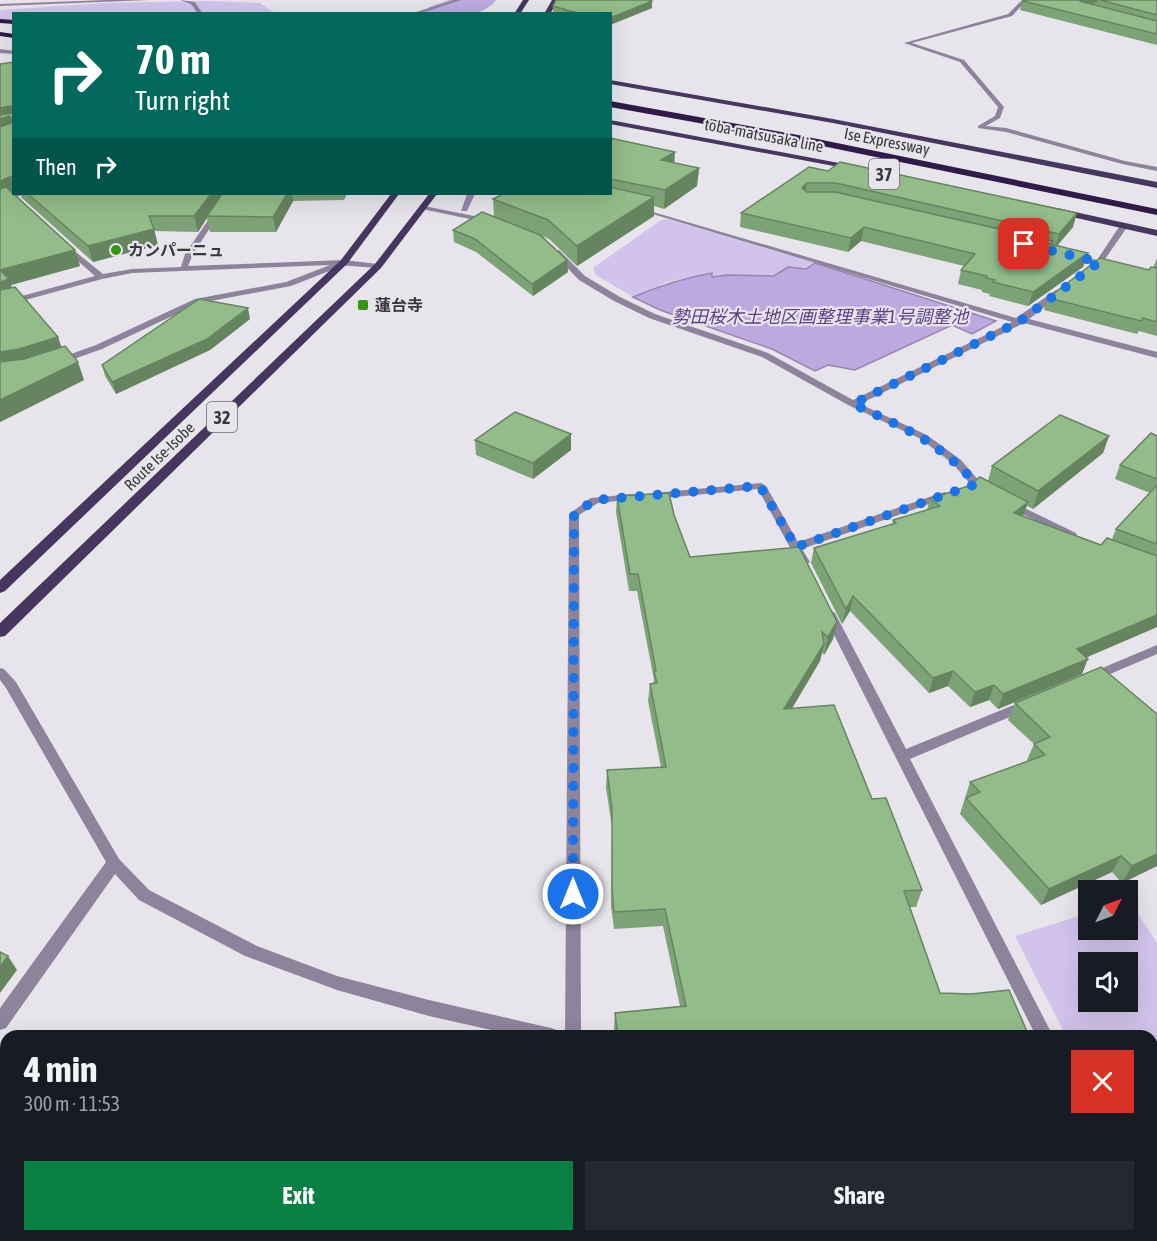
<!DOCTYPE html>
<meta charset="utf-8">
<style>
:root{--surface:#171b24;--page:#242831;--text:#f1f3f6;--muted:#9ea1a6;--accent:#0b8043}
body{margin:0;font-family:"Asap Condensed","Noto Sans JP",sans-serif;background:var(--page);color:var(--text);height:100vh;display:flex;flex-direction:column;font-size:22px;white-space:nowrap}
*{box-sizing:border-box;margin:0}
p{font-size:20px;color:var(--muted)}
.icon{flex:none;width:33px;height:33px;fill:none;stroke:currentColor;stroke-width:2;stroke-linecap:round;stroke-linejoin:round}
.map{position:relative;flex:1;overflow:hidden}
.side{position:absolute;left:0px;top:1030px;width:1158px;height:212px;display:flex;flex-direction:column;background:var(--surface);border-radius:18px 18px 0 0;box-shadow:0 6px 24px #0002}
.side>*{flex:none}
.banner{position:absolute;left:12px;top:12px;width:600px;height:183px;border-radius:0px;box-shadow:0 6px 24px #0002;background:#00695c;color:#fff;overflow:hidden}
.needle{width:39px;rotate:48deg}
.fabs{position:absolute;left:1078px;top:880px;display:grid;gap:12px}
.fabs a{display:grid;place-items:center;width:60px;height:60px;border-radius:0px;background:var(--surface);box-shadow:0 6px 24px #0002;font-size:30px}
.pin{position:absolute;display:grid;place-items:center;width:51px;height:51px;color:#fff;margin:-26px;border-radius:12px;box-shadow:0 3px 9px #0006}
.me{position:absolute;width:66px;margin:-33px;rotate:0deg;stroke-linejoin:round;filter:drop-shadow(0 0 4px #0008)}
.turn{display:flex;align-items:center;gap:21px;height:126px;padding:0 24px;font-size:27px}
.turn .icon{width:78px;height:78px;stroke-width:2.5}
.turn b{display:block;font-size:42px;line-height:51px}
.then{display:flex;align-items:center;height:57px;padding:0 24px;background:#0003;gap:12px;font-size:22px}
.round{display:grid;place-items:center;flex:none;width:63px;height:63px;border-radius:0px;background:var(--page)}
.headline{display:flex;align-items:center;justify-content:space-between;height:102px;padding:0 24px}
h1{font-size:36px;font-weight:700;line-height:45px}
.button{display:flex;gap:12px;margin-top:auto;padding:12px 24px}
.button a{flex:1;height:69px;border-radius:0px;background:var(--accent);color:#fff;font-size:24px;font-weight:700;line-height:69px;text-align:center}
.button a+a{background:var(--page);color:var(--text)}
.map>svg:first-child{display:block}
</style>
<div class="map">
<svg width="1157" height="1241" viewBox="0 0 1157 1241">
<rect width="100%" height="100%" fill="#e7e4ec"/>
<g fill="#d2c3ec" fill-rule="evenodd">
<path d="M205,1l55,2 14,10 -260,1 -1,6 -13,-1v-9l107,-7z"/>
<path d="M668,219l147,44 -9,6 -18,-1 -14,8 -46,-1 -16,2v-4l-45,9 -34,15 -37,-22 -3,-7 68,-48z"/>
<path d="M1129,900l28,43v192l-5,1v-100h-86l-51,-100 74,-23v17h39zM1089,963h39v39h-39z"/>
</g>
<path fill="#bea8e0" stroke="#9686ae" stroke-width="1.5" d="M815,263l181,58 -24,13 -20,-9 -97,45 -27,-5 -13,6 -43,-22 -112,-39 -27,-13c26,-11 51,-19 79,-24v4l16,-2 46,1 14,-9 18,2z"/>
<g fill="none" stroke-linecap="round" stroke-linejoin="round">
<path fill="#9686ae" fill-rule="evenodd" d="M467,194h8l-8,17h-6z"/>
<path fill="#bea8e0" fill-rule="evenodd" d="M449,0h47c-14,20 -49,14 -71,14l4,-7z"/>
<g fill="#8d849c" fill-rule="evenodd">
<path d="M107,0h42l-149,6v-2z"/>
<path d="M180,0l15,2 8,12h-5l-7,-10z"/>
<path d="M454,0h7l-42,14h-9z"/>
<path d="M1022,0h5l-15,16 -100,27 52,17 40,47 -4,11 -14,8 20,2 119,33 32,6v4l-35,-7 -116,-32 -28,-4v-2l17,-10 3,-9 -38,-45 -56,-19 104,-29z"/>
<path d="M0,49l14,2v3l-14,-1z"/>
<path d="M16,194h8l-24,10v-4z"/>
<path d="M226,194h6l-39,60 -5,12 156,-6 34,4 4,2 -4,2 -41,-3v3l-46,18 -91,17 -98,46 -42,15 -3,-1v-4l39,-14 99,-46 91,-17 44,-17 -198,8 -30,6 -102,28v-5l95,-26 -32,-28v-4h3l37,30 29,-5 49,-2 4,-13z"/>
<path d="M424,206l65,13 4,2 -4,2 -67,-14 -2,-1z"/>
<path d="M636,207l380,111 40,-28h6v4l-33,25 128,33v6l-133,-35 -164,81 67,31 34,25 19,22 12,9 -5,3 -15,-8 -19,-22 -32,-25 -71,-33 -88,-49 -113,-39 -35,-17 -35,-21 -27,-28 7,-2 26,26 35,21 35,17 113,39 85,47 159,-78 -376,-113z"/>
<path d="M1121,224l7,2 -25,36 11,2v4l-14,-3 -2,3h-6l1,-4 -27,-9 4,-2 27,7z"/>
<path d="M761,483l5,3 32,56 143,-49 4,-1 5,3 -1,2 -147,52 8,13 -6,4 -6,-4 -40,-73 -105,10 -5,-3 5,-3z"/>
<path d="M633,494l5,3 -1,2 -39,4 -19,12 2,521h-16l4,-522 22,-16z"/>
<path d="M1012,502l64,31 1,2 -5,3 -4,-1 -60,-30 -1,-2 1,-2z"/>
<path d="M829,609l6,4 71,136 115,-47h10l2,3 -2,3 -121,51 143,277h-17l-213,-423z"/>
<path d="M1157,645v9l-61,26h-8l-2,-3 2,-3z"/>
<path d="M0,668l4,1 12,13 103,177 30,31 108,56 80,30 92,24 122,28 6,2 2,6h-41l-89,-20 -92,-26 -92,-34 -106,-56 -24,-26 -109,154 -6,2v-22l106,-146 -100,-174 -6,-8z"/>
<path d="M0,1074l6,3v19l-6,-3z"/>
<path d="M6,1136v28l-6,2v-28z"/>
<rect x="1152" y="1153" width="5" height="18"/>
<path d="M243,1236h26l2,5h-26z"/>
</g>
<g fill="#47365e" fill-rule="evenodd">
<path d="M523,0h6l-9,14h-6z"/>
<path d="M552,0h6l-8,14h-6z"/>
<path d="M610,80l223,39 324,63v6l-324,-65 -223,-39z"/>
<path d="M610,120l245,46 4,2 -4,2 -245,-46z"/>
<path d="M391,194h8l-52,70 -342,327 -5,2v-13l341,-320z"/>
<path d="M429,194h8l-56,74 -376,368 -5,1v-14l375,-359z"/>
<path d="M1057,208l100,22v6l-103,-23 -1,-2z"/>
</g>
<g fill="#2f1a48" fill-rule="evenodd">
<path d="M0,19l14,1v4l-14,-1z"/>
<path d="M0,32l14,2v4l-14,-2z"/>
<path d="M610,101l188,34 359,74v6l-359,-74 -188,-34z"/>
</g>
</g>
<g fill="#7ea277">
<path d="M1023,0h134v45l-137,-35z"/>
<path d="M652,1v7l-42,17v-11h-57v-8z"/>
<path d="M14,62v131h-2l63,57 5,16 -69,19 1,3 46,49 3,10 23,33 -84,42v-358z"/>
<path d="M610,138l64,25 25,5 -2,18 -33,23 -10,-3v10l-77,50 -28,-27 -7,-3 25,24 1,12 -35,24 -57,-44 -22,-10 -1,-12 41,-13 -1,-18 117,-5z"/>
<path d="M809,167l264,60 -16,19 31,7 -5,14 -55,39 -39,-10 1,-2 -8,-2v-2l-24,-6 3,-14 3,-4 -103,-25 -13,11 -108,-25 1,-14z"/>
<path d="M20,194h327l-3,6 -51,1 -17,31h-66l-3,-14 -9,14 -44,-1 4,14 -65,17 -71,-64z"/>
<path d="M1157,258v78l-18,-5 -2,3 -93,-24 4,-12 101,-28 4,-2z"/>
<path d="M250,319l-40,31 -94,44 -11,-18 -3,-11z"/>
<path d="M571,434v16l-38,29 -57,-24 -1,-15z"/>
<path d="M1109,436l-6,17 -70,56 -6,-3 -4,10 78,29 11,-6 4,-10 34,-36 -35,-14 5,-14 37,-29v191l-70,30 -5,17 -84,35 -9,-9 -19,7 -22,-21 -19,7 -79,-82 -8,13 -31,-61 3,-15 78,-23 1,-5 34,-10 3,-11 58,-18 4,-15z"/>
<path d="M617,496l57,19 16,42 109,-10 34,92 -9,16 -2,-3 -2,9 -28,47 80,91 50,91 -6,17h-6l30,86 89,43h-414l-1,-7 1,-16 65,-7 -17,-80 -49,3 -3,-23 1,-79 -6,-39 1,-18 54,-3 -13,-66 2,-17h3l1,-4 -17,-89h-8l-13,-79z"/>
<path d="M1015,703l142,11v152l-35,17 -10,-11 -71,33 -81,-91 10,-32 58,-21 -1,-1 7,-16 -26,-24z"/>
<path d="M627,1236h95l-2,5h-85z"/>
<path d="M945,1236h197l15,5h-213z"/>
</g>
<g fill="#678461">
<path d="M1078,0h20l-1,2 -21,6z"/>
<path d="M652,1v7l-42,17v-7z"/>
<path d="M11,106l1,12 -3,-2 4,14 -13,4v-26z"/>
<path d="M675,152l-1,17 -13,-9z"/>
<path d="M699,168l-2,18 -33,23 1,-19z"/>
<path d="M10,177l4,10v6l-14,5v-17z"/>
<path d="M807,183l-2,14 -3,-9z"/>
<path d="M211,194h14l-18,22v2l-9,14 -4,-16z"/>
<path d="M287,194h5l1,7 -17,31 -3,-15z"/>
<path d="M654,197v19l-77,50v-20z"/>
<path d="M1077,213l-4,14 -18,21 4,-14z"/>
<path d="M864,227l-3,14 -13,11 3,-14z"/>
<path d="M154,229l4,16 -65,17 -5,-16z"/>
<path d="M75,250l5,16 -69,19 4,11 -15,4v-30z"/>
<path d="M1088,253l-5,14 -55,39 5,-14z"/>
<path d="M567,260l1,12 -35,24 -1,-12z"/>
<path d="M248,308l2,11 -40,31 -94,44 -4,-12z"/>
<path d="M58,337l6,18 -64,16v-19z"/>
<path d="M78,362l6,18 -84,42v-22z"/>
<path d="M571,434v16l-38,29v-16z"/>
<path d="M1109,436l-6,17 -70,56 5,-18z"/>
<path d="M1028,502l-5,14 -9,-3z"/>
<path d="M853,596l-3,15 -8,13 4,-15z"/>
<path d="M1157,615v12l-86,37 6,-15z"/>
<path d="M837,622l-4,17 -9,16 4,-18z"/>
<path d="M824,644l-4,17 -39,66 3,-18z"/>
<path d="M1088,659l-6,15 -84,35 5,-15z"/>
<path d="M953,671l-5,15 -19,7 4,-15z"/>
<path d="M994,685l-5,15 -19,7 5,-15z"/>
<path d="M1157,854v12l-35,17 10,-17z"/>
<path d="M1121,856l-9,16 -71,33 8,-16z"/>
<path d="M8,956l9,14 -17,23v-26z"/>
<path d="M177,1236h10l3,5h-16z"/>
<path d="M719,1236h3l-2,5h-3z"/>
</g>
<g fill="#93bc8a" stroke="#678461" stroke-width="1.5">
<path d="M556,0h94l2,1 -42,17v-4h-29l-28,-8z"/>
<path d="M1023,0h56l1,1 77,20v13l-134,-33z"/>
<path d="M1100,0h57v15z"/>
<path d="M14,62v115h-4l-10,4v-54l11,-4 1,-5 -3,-2 -9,3v-4l11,-2v-7l-11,2v-44z"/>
<path d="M610,138l65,14 -14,8 38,8 -34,22 -55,-11z"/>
<path d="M840,162l237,51 -18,21 -223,-51h-29l-5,5 5,4h28l218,49 -3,3 38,9 -55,39 -40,-10 2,-2 -9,-2 1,-2 -26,-6 14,-16 -111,-27 -13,11 -110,-25 68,-46 19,4z"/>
<path d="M6,187l69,63 -75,20 9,9 -9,3v-93z"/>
<path d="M610,187l44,10 -77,49 -29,-26 -55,-21 10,-5h107z"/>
<path d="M28,194h183l-17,22h-45l5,13 -66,17z"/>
<path d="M222,194h65l-14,23 -66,-1z"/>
<path d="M482,212l58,23 27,25 -35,24 -57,-45 -22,-9z"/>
<path d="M1100,258l49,12 2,-3 6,1v54l-14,-4 -2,3 -93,-23z"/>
<path d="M15,287l43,50 -39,12 -19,3v-62z"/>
<path d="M199,299l49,9 -41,31 -95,43 -10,-17z"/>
<path d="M65,346l13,16 -78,38v-38l24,-3z"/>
<path d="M515,412l56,22 -38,29 -58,-23z"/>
<path d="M1060,415l49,21 -71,55 -46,-25z"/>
<path d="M1151,433l6,3v43l-37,-14z"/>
<path d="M980,477l48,25 -14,11 87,32 6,-7 50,18v59l-80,34 11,10 -85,35 -9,-9 -19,7 -22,-21 -20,7 -80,-82 -7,13 -32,-61 82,-25 -3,-3 47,-14 -10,-7 38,-13z"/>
<path d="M1157,485v59l-41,-15z"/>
<path d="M669,493l5,22 16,42 109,-10 38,75 -9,15 -6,-5 2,12 -40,65 50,-4 38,94 14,-1 36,92 -18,1 36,102 31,1 38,-4 20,46h-411l-3,-23 71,-7 -21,-97 -51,3 -2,-23v-80l-5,-39 59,-3 -16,-83 7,-1 -3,-12h2l-18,-97h-8l-13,-78z"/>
<path d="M1101,667l56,47v140l-25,12 -11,-10 -72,33 -83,-91 14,-6 -10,-10 75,-27 -11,-11 16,-7 -35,-34z"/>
<path d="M0,952l8,4 -8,11z"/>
<path d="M6,1185v51h171l-3,5h-174v-48z"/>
<path d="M652,1236h67l-2,5h-57z"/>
<path d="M950,1236h192l14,1 1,4h-208z"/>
</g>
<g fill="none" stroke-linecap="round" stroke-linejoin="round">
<path stroke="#1a73e8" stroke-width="10" stroke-dasharray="0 18" d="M573,894l1,-380 21,-14 165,-14 36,61 180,-63c-37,-43 -74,-57 -123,-80l166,-82 80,-60 -75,-18"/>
</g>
<g fill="#369514" stroke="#e7e4ec" stroke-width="2">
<circle cx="116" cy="250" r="6"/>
<rect x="357" y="299" width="12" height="12" rx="3"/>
</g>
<g text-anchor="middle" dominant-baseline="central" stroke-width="4.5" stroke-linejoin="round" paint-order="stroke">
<g font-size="16" fill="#39383b" stroke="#e7e4ec">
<text transform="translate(764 135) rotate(11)">toba-matsusaka line</text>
<text transform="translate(887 141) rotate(11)">Ise Expressway</text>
<text transform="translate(159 456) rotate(-44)">Route Ise-Isobe</text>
</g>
<g font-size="16" font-weight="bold" fill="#39383b" stroke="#e7e4ec" text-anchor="start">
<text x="128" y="250">カンパーニュ</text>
<text x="375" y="305">蓮台寺</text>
</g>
<g fill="#e7e4ec" stroke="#6d6c70" stroke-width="1.5">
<rect x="869" y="159" width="30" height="30" rx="4.5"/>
<rect x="207" y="402" width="30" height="30" rx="4.5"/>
</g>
<g font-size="18" font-weight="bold" fill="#39383b">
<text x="884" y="174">37</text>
<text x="222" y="417">32</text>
</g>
<g font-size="18" font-style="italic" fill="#5f4085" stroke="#e7e4ec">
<text x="820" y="316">勢田桜木土地区画整理事業1号調整池</text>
</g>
</g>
</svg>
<div class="fabs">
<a><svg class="needle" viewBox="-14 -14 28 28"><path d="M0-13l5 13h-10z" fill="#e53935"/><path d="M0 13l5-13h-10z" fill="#9ea1a6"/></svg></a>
<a><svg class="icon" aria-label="sound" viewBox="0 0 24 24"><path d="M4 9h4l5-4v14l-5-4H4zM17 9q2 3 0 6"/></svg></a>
</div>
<div class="pin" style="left:1024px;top:244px;background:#d93025"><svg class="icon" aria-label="arrive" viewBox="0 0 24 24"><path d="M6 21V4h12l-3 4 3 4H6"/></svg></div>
<svg class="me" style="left:573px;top:894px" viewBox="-20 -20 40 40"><circle r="17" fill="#1a73e8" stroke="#fff" stroke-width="3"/><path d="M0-11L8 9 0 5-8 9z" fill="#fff"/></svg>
<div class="banner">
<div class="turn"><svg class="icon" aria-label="right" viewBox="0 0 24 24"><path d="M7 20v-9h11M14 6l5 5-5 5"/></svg><div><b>70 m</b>Turn right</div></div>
<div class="then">Then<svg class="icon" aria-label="right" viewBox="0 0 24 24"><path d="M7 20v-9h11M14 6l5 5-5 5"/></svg></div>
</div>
<section class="side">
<div class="headline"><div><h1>4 min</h1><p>300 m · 11:53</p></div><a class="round" style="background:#d93025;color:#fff"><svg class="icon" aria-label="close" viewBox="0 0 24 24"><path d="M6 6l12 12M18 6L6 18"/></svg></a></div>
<div class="button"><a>Exit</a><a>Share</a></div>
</section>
</div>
